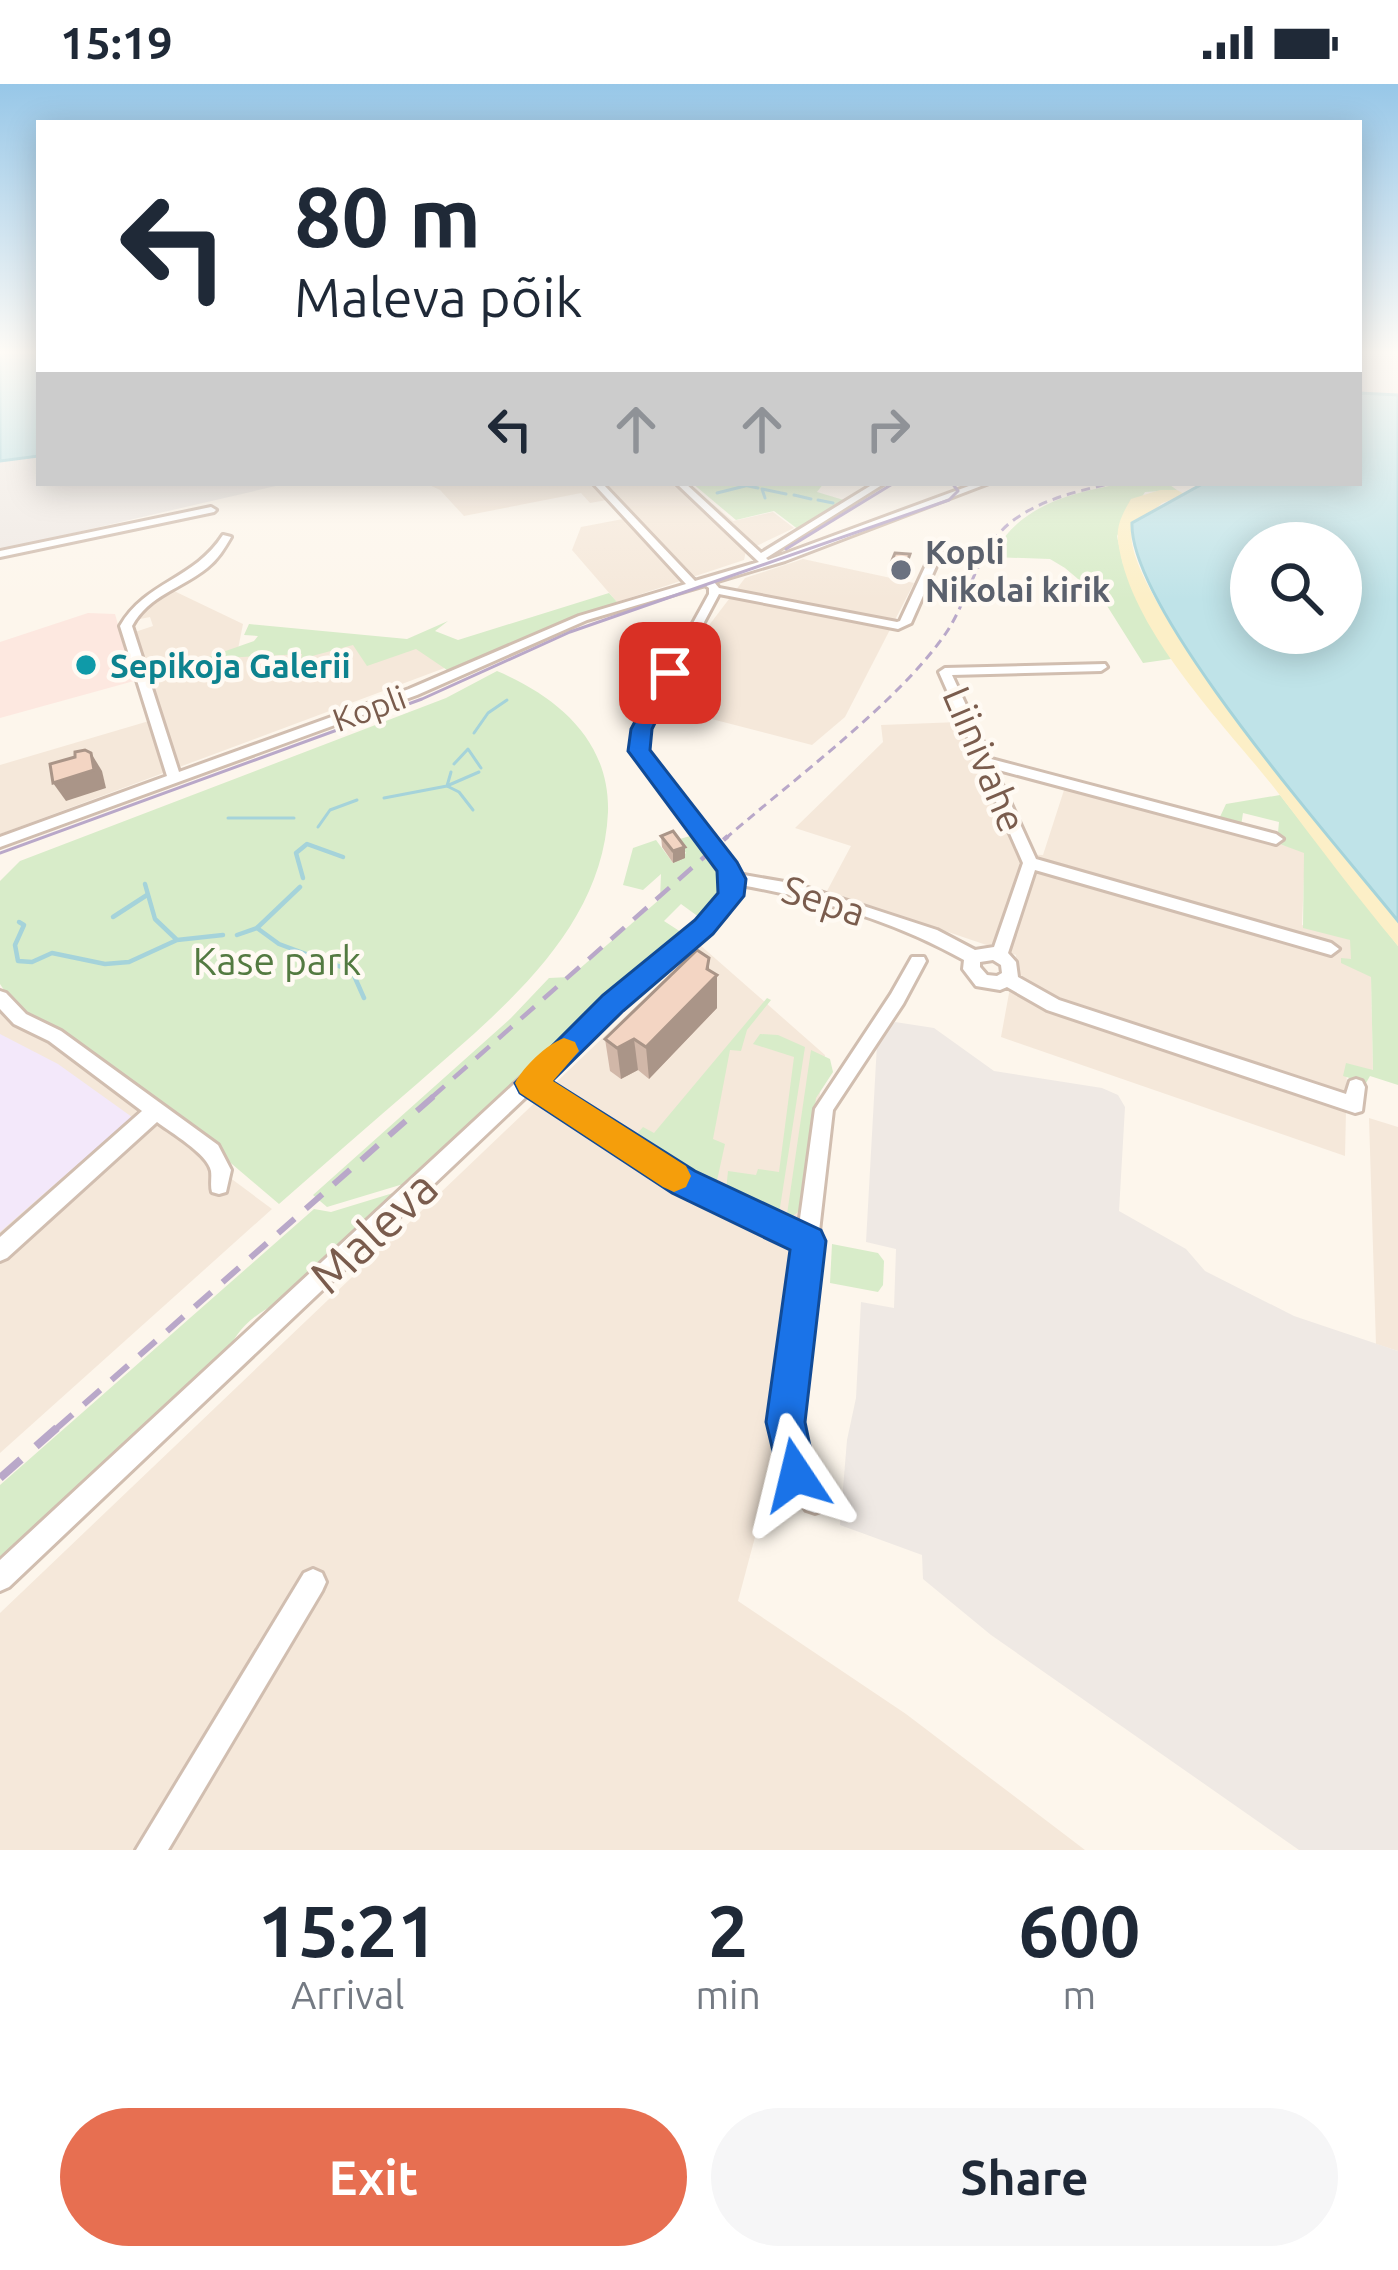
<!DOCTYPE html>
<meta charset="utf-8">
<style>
:root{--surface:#fff;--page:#f6f6f7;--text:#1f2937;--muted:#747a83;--accent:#e76f51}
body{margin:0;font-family:Ubuntu,sans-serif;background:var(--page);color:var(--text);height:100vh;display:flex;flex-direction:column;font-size:45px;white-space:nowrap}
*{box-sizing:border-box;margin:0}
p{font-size:39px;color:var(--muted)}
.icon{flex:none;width:66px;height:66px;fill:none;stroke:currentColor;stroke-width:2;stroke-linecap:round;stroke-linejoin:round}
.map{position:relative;height:1766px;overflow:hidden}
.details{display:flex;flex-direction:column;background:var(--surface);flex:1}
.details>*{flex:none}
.hud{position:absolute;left:36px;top:36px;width:1326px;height:366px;border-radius:0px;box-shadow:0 6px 30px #0003;background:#fff;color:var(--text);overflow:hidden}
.controls{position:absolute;left:1230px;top:438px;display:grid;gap:24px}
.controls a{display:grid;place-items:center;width:132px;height:132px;border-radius:50%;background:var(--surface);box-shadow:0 6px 30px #0003;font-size:60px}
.pin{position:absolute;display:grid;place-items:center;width:102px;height:102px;color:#fff;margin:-51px;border-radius:24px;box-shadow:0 6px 18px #0006}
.me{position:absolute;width:132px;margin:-66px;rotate:350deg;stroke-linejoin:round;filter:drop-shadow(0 0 9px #0008)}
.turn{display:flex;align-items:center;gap:42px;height:252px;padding:0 60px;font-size:54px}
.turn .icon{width:156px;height:156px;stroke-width:2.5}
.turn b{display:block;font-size:84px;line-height:102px}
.lanes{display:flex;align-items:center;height:114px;padding:0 60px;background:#0003;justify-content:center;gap:60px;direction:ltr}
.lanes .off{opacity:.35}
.eta{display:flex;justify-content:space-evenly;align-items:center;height:204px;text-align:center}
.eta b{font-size:72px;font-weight:700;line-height:84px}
.primary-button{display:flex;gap:24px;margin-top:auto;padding:24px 60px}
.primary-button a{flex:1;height:138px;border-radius:72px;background:var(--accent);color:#fff;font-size:48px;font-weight:700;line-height:138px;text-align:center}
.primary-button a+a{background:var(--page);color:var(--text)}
.status{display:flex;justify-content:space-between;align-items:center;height:84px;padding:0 60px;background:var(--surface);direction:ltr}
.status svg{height:33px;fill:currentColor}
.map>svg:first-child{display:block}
</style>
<div class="status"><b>15:19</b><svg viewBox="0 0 49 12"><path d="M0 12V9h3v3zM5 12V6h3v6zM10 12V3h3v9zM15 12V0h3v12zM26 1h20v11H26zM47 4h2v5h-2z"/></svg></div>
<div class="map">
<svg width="1398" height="1766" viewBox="0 0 1398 1766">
<rect width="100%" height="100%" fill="#fdf6ec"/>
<g fill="#f5e8da">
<path d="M425,399h263l45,38 40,-9 21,16 -48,23 -2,9 -127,42 -45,-52 9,-23 42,-8 -16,-19 -17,3 -9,-10 -117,23 -24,-26z"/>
<path d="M803,475l111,24 -69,134 -33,28 -147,-38 10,-37 70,-92z"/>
<path d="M172,506l71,34 -5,25 119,-6 71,5 22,18 -450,168v-69l149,-44 -14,-89 18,-6 -3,-9 -15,3 12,-15z"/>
<path d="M959,638l59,132 25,1 22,-68 240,64 -3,74 49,15 20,36 2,97 -26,-8 -2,91 -344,-119 15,-82 -189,-64 24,-45 -56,-18 88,-86 -2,-17z"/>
<path d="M700,861l125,110 -57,433 -30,113 168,113 179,136h-1085v-237z"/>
<path d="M0,923l272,202 -272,244z"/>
<path d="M1369,1034l29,9v224l-22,-7z"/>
</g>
<path fill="#fde8e0" d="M88,529l27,1 19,67 -134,37v-76z"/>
<g fill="#efe9e4">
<path d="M39,268v131h250l-289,67v-197z"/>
<path d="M1359,268h39v43l-39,-2z"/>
<path d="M895,938l39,6 60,43 108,17 16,7 7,12 -6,104 67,38 19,22 89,45 104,35v499h-99l-308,-215 -68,-56 -1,-24 -82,-30 7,-85 9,-42 5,-96 33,6 2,-59 -30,-7 11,-198z"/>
</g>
<path fill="#f3e8fa" d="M0,950l58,30 74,53 -132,115z"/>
<g fill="#d8ecc9">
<path d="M692,399h132l-7,9 30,9 -48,29 -25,-19 -38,9z"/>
<path d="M1123,399h44l10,7 -32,2 -28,44 6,28 48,95 -28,4 -39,-62 -39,-33 -15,-9 -58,-2c27,-53 77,-63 131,-74z"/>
<path d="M609,509l8,9 -170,68 -31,-21 -49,17 -14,-21 -52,14 1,-5 -99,5 51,-18 4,-5 -14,-1 5,-11 158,15 41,-18 -13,10 23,9z"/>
<path d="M497,587c61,26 113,70 111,141 -5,118 -108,199 -190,271 -47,40 -93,81 -139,121l-134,-114 -131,-85 -14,-21v-103l20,-20 426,-163z"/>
<path d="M1280,711l118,151v139l-28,-9 -4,7 -23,-7 3,-13 27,7 -2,-93 -30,-14v-5l10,1 -1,-19 -47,-12 1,-75 -27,-10 2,-21 -36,-9 -2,13 -22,-7 7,-15z"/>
<path d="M694,751c29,34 47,48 9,85l-22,-16 -17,17 20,13 -71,58 -202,195 -11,-2 -73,22 -14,-12 198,-177 38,-40 21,-1 90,-78 1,-25 -18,16 -20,-5 10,-37 23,-8 17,23 13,-10 -10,-13z"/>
<path d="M767,914l4,2 -24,30 -6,21 -11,-1 -17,89 12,5 -9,41 -81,-49 8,-9 11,6z"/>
<path d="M760,950l18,1 27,12 -26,167 -53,-23 2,-20 28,4 2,-6 21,3 15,-115 -41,-13z"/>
<path d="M811,966l19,9 3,13 -17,26 -14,111 -16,12z"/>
<path d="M403,1106l-125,113c-26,12 -44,29 -53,56l-225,208v-82l314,-276 17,3z"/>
<path d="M832,1160l46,9 6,8 -1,24 -5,7 -48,-9z"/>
</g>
<path fill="#fcefc7" d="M1160,406h17l9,5 -24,8 -30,28c-13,61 219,331 266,390v25c-42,-50 -80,-101 -119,-152 -54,-70 -149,-162 -161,-253 -2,-16 5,-28 13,-42z"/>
<g fill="#bfe3e8" stroke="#a5d3da" stroke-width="3" fill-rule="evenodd">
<path d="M0,268h39v104l-39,5z"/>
<path d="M1359,309l39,2v526c-61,-76 -269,-311 -266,-398l72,-40h155zM1341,459v90h-90v-90z"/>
</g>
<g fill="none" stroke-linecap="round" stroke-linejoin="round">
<g stroke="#a5d3da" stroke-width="3">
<path d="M734,399l24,5"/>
<path d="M717,409l28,-7"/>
<path d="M794,411l17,4"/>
<path d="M701,414l23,20"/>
<path d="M765,414l-3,-9 24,5"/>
<path d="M818,416l15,3"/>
<path d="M786,453l19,-11"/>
<path d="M474,649l14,-20 19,-13"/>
<path d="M454,680l14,-15 13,19"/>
<path d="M449,701l30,-13"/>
<path d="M447,702l12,6 14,18"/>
<path d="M384,714l63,-12 4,-14"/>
<path d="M228,734h66"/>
<path d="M318,743l12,-17 27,-10"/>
</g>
<g stroke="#a5d3da" stroke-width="4.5">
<path d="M303,794l-7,-25 11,-9 36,13"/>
<path d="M145,800l10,35 21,20"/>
<path d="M113,833l34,-22"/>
<path d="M19,838l5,3 -9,20 3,16 14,1 20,-9 53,11 24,-2 48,-22 46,-5"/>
<path d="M257,844l22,16 73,27 12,27"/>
<path d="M237,851l20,-7 43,-41"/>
</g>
<g stroke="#d1beb0" stroke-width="6">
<g id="minor">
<path d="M593,399h9l93,98 64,-19 -83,-79h9l76,70 114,-70h10l-119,75 2,2 209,-77h12l-204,78 -71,21 5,6 178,34 3,-1 34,-73 5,-3 5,3 -33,75 -13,6 -179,-35 -72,135 -1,22 92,123 58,10 141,46 38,20 19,-3 29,-84 -84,-191 6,-4 160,-4 2,3 -6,4 -149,4 39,84 285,75 7,5 -7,5 -281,-75 41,90 295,84 8,6 -8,6 -296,-85 -27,83 8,9 2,15 41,23 287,94 4,-13 6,-2 6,2 3,6 -3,24 -7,2 -308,-103 -40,-23 -7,3 -24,-4 -13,-17 1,-9c-68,-38 -147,-62 -224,-75l-1,11 -14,21 -106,91 -77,73 149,94 108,51 16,-117 76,-115 21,-37h12l2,4 -23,43 -70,106 -36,312 10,48 20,31 -3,9 -9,3 -9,-3 -19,-26 -14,-62 23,-176 -119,-57 -147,-96 -521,494 -9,4v-31l607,-562 106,-89 10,-14 2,-15 -93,-129 3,-22 74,-135v-6l-4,-3 -118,35 -170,75 -417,152v-10l167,-61 -47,-150c26,-45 74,-46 103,-91l8,2c-7,12 -13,22 -24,31 -26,21 -58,27 -75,58l47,146 230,-83 170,-73 107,-32zM993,876l8,5 1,8 -5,3 -10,-1 -7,-8v-5z"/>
<path d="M211,423l5,3 -2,2 -214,45v-6z"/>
<path d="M0,907l6,2 20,21 35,17 157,114 13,25 -5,22 -7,2 -7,-2c-2,-7 0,-14 -1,-21 -3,-17 -41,-39 -54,-49l-150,136 -7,3v-24l142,-126 -93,-70 -35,-17 -14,-15z"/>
<path d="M313,1485l9,4 4,9 -4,9 -154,259h-32l168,-277z"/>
</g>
</g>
<use href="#minor" fill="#fff" fill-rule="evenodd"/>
<g stroke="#b9a8c9" stroke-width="3">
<path d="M786,465l108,-66"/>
<path d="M0,769l422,-154 148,-67 379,-132 9,-9 -6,-8"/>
</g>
<path stroke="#b9a8c9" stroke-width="3" stroke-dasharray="9 6" stroke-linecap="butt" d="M725,755c66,-58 173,-136 221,-206 23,-34 32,-85 65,-111 30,-23 67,-31 102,-39"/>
<path stroke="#b9a8c9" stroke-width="4.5" stroke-dasharray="18 12" stroke-linecap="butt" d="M431,1014l297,-262"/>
<path stroke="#b9a8c9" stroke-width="6" stroke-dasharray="22 15" stroke-linecap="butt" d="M56,1345l379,-334"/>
<path stroke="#b9a8c9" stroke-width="8" stroke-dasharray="28 20" stroke-linecap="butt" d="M0,1394l59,-52"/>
</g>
<g fill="#d1b7a8">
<path d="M891,479l17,2 -4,11 -15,-2z"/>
<path d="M661,752l24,22 -12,5 -11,-16z"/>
<path d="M709,886l8,5v33l-68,71 -11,-9 -17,9 -11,-8 -5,-32z"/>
</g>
<g fill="#aa9588">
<path d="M91,669l11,18 4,17 -40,13 -13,-18z"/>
<path d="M685,763v11l-12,5v-12z"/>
<path d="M709,874v26l8,-9v33l-68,71 -3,-32 61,-78z"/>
<path d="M634,955l4,31 -17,9 -4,-31z"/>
</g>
<g fill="#f3d5c3" stroke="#aa9588" stroke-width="3">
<path d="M895,469l15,1 -4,11 -15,-2z"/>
<path d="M85,666l6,3 3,17 -41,13 -3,-19 25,-7v-5z"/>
<path d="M673,747l12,16 -12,4 -12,-15z"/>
<path d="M697,866l12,8 -2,11 10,6 -71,72 -12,-8 -17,9 -12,-9z"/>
</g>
<linearGradient id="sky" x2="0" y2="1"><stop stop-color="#97c7e8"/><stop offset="0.52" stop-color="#fefbf6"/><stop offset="1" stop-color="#fefbf6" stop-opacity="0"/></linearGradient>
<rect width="1398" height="516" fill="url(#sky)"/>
<path fill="#1a73e8" stroke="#114b97" stroke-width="3" d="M663,585l17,4 -28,56 -2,21 87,112 9,17 -2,17 -31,38 -90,77 -71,70 143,90 126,59 5,11 -21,181 11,53 -6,14 -14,6 -14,-6 -16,-67 24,-172 -118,-57 -152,-100 -5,-10 88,-88 92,-75 23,-27 -1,-22 -89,-120 3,-22z"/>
<path fill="#f59e0b" d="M564,954l11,4 4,9 -26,30 133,85 5,10 -5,11 -12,5 -11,-5 -143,-94 -5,-10c9,-17 31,-38 49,-45z"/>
<circle fill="#6b7280" stroke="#fffaf3" stroke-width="4.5" cx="901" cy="486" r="12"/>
<circle fill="#0f9aa8" stroke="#fffaf3" stroke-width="4.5" cx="86" cy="581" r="12"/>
<g text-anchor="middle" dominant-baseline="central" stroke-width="9" stroke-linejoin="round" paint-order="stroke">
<g font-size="33" font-weight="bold" fill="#5b616d" stroke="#fffaf3" text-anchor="start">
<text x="925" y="467">Kopli<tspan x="925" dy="38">Nikolai kirik</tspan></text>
</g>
<g font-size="33" font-weight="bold" fill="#0d838f" stroke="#fffaf3" text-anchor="start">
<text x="110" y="581">Sepikoja Galerii</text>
</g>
<g font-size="33" fill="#7a5c4d" stroke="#fffaf3">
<text transform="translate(369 624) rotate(-20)">Kopli</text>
</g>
<g font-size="39" fill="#7a5c4d" stroke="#fffaf3">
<text transform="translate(985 675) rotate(67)">Liinivahe</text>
<text transform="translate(824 816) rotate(18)">Sepa</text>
</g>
<g font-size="39" fill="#537a41" stroke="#fffaf3">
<text x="277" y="876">Kase park</text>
</g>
<g font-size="48" fill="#7a5c4d" stroke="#fffaf3">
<text transform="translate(373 1147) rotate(-43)">Maleva</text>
</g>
</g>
</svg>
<div class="controls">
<a><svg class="icon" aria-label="search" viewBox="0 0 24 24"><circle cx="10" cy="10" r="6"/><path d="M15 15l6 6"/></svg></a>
</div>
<div class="pin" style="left:670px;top:589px;background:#d93025"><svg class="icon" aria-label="arrive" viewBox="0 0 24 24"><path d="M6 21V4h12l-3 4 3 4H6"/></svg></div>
<svg class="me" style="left:796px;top:1391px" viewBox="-20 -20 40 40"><path d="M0-17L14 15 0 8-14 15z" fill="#1a73e8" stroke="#fff" stroke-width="4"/></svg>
<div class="hud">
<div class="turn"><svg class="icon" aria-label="left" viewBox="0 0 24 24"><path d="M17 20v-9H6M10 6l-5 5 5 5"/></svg><div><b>80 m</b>Maleva põik</div></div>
<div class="lanes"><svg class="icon" aria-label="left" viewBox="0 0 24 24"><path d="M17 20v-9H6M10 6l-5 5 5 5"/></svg><svg class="icon off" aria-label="ahead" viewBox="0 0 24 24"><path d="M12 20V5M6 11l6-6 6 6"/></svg><svg class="icon off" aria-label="ahead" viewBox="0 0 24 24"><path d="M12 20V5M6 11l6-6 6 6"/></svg><svg class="icon off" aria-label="right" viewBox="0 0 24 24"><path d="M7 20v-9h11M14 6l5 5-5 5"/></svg></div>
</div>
</div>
<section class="details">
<div class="eta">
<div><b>15:21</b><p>Arrival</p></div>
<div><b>2</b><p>min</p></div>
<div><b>600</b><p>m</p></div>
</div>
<div class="primary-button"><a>Exit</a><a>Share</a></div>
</section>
